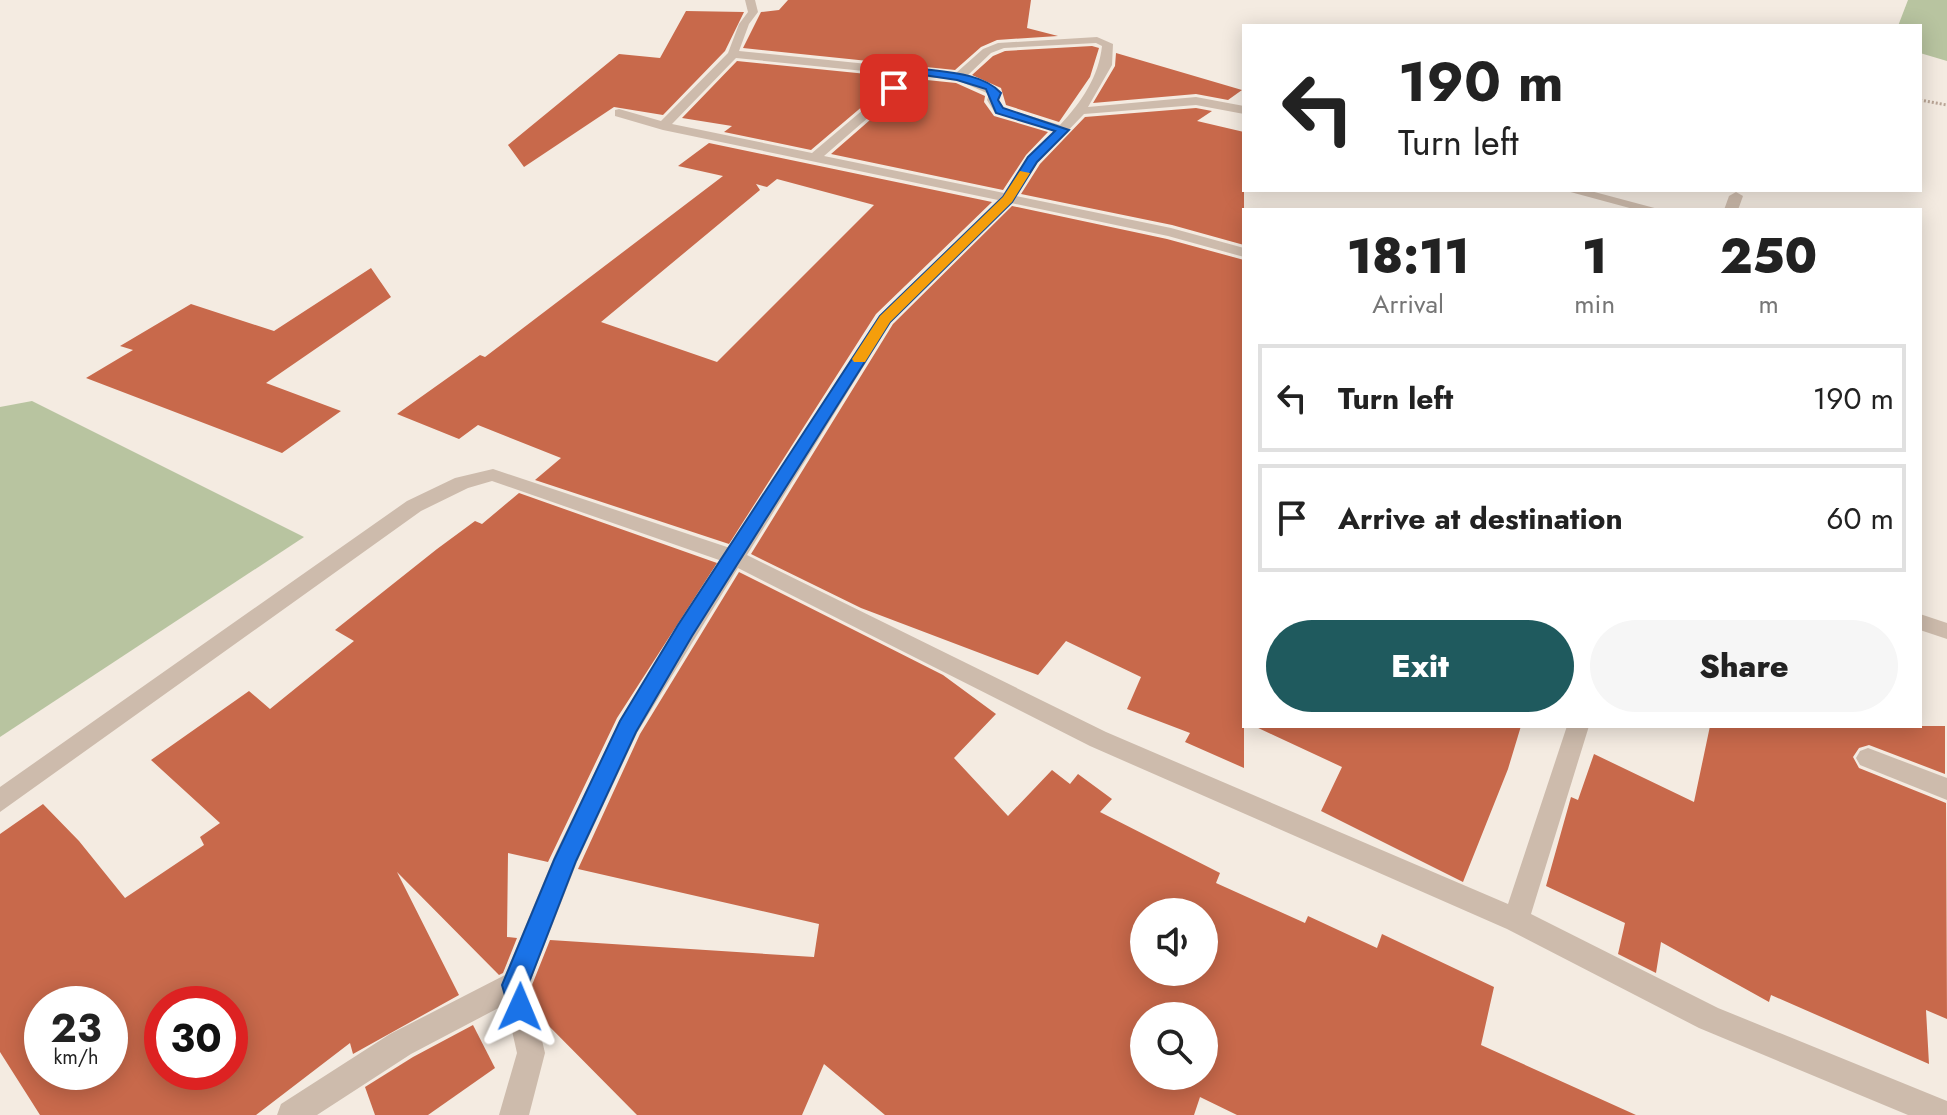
<!DOCTYPE html>
<style>
:root{--surface:#fff;--page:#f6f6f6;--text:#222;--muted:#767676;--line:#e0e0e0;--accent:#1f5a5e}
body{margin:0;font-family:Jost,sans-serif;background:var(--page);color:var(--text);height:100vh;display:flex;flex-direction:column;font-size:30px;white-space:nowrap}
*{box-sizing:border-box;margin:0}
p{font-size:26px;color:var(--muted)}
.icon{flex:none;width:44px;height:44px;fill:none;stroke:currentColor;stroke-width:2;stroke-linecap:round;stroke-linejoin:round}
.map{position:relative;flex:1;overflow:hidden}
.drawer{position:absolute;left:1242px;top:208px;width:680px;height:520px;display:flex;flex-direction:column;background:var(--surface);border-radius:0px;box-shadow:0 4px 20px #0003}
.drawer>*{flex:none}
.top-card{position:absolute;left:1242px;top:24px;width:680px;height:168px;border-radius:0px;box-shadow:0 4px 20px #0003;background:#fff;color:var(--text);overflow:hidden}
.tools{position:absolute;left:1130px;top:898px;display:grid;gap:16px}
.tools a{display:grid;place-items:center;width:88px;height:88px;border-radius:50%;background:var(--surface);box-shadow:0 4px 20px #0003;font-size:40px}
.speed{position:absolute;left:24px;top:986px;display:flex;gap:16px;font-size:40px;font-weight:700;text-align:center}
.speed>*{display:grid;place-content:center;width:104px;height:104px;border-radius:50%;background:var(--surface);box-shadow:0 4px 20px #0003;line-height:1}
.speed small{font-size:20px;font-weight:400}
.speed .limit{border:12px solid #d22;background:#fff;color:#111}
.pin{position:absolute;display:grid;place-items:center;width:68px;height:68px;color:#fff;margin:-34px;border-radius:16px;box-shadow:0 4px 12px #0006}
.me{position:absolute;width:88px;margin:-44px;rotate:1deg;stroke-linejoin:round;filter:drop-shadow(0 0 6px #0008)}
.turn{display:flex;align-items:center;gap:28px;height:168px;padding:0 24px;font-size:36px}
.turn .icon{width:104px;height:104px;stroke-width:2.5}
.turn b{display:block;font-size:56px;line-height:68px}
.eta{display:flex;justify-content:space-evenly;align-items:center;height:136px;text-align:center}
.eta b{font-size:48px;font-weight:800;line-height:56px}
.primary-button{display:flex;gap:16px;margin-top:auto;padding:16px 24px}
.primary-button a{flex:1;height:92px;border-radius:48px;background:var(--accent);color:#fff;font-size:32px;font-weight:800;line-height:92px;text-align:center}
.primary-button a+a{background:var(--page);color:var(--text)}
ul{padding:0;list-style:none}
li{display:flex;align-items:center;gap:24px;height:108px;margin:0 16px 12px;padding:0 8px;border:4px solid var(--line);border-radius:0px}
li div{flex:1}
li b{display:block;font-size:30px}
li em{font-style:normal}
.map>svg:first-child{display:block}
</style>
<div class="map">
<svg width="1947" height="1115" viewBox="0 0 1947 1115">
<rect width="100%" height="100%" fill="#f4ebe1"/>
<g fill="#b8c4a0">
<path d="M1908,0h39v61l-27,-8v-27h-22z"/>
<path d="M32,401l272,136 -304,200v-330z"/>
</g>
<g fill="#c8694b" fill-rule="evenodd">
<path d="M788,0h243l-4,28 31,8 -61,4 -16,7 -26,23 -212,-22 18,-36 18,-2z"/>
<path d="M686,11l58,1 -19,39 -62,64 -49,-8 -90,60 -16,-22 111,-91 41,4z"/>
<path d="M1092,46l7,2 -9,29 -31,45 -53,-17 -5,-17 -29,-13 21,-19 12,-5z"/>
<path d="M1116,53l126,37 -14,10 -32,-6 -103,9 22,-37z"/>
<path d="M737,61l160,16 -86,73 -87,-18 8,-6 -50,-8z"/>
<path d="M917,79l39,4 29,13 -1,6 10,14 54,16 -22,23 -23,35 -172,-36z"/>
<path d="M1196,108l16,3 -15,10 47,11v113l-72,-20 -151,-31 19,-30 45,-47z"/>
<path d="M709,143l283,59 -116,112 -147,230 -194,-64 26,-22 -83,-33 -19,14 -62,-25 83,-59 5,2 238,-181 -45,-10zM777,179l97,26 -157,157 -116,-40 159,-132 -4,-6 11,3z"/>
<path d="M1012,206l155,33 77,21v508l-59,-26 5,-9 -63,-24 14,-32 -75,-36 -28,34 -177,-67 -110,-54 142,-230z"/>
<path d="M371,268l20,29 -125,86 75,28 -59,42 -196,-75 47,-28 -13,-4 71,-42 83,27z"/>
<path d="M519,493l198,70 -100,155 -69,144 -40,-9 -1,84 10,1 -14,35 -4,2 -102,-103 62,123 -106,59 -3,-11 -94,72h-216l-40,-63v-218l43,-30 36,37 46,57 79,-53 -4,-8 20,-14 -69,-63 98,-69 21,18 84,-68 -19,-11 102,-81 38,-28 7,3zM42,1004h68v68h-68zM162,1004h68v68h-68z"/>
<path d="M739,572l204,103 53,39 -42,44 54,58 44,-46 18,14 8,-10 34,25 -12,13 120,61 -4,10 89,40 3,-7 69,32 5,-14 112,53 -13,58 155,70h-399l-37,-18 -6,18h-309l-61,-51 -22,51h-165l-98,-99 -7,-31 18,-45 264,17 5,-33 -241,-55 62,-135zM1144,912h60v60h-60zM1144,1016h60v60h-60z"/>
<path d="M1254,726h267l-13,43 -45,113 -142,-71 21,-44z"/>
<path d="M1710,726h235v48l-76,-29 -10,3 -6,9 6,11 87,35 1,216 -21,-9 3,54 -158,-69 -2,7 -108,-60 -5,31 -38,-19 7,-31 -79,-37 25,-89 7,3 16,-46 100,48z"/>
<path d="M473,1025l22,43 -67,47h-53l-10,-28 48,-30z"/>
</g>
<g fill="none" stroke-linecap="round" stroke-linejoin="round">
<path stroke="#b9a596" stroke-width="3" stroke-dasharray="2 2" stroke-linecap="butt" d="M1920,100l27,5"/>
<g fill="#cdbbac" fill-rule="evenodd">
<path d="M745,0h10l3,12 -9,12 -10,27 217,22 27,-24 15,-6 99,-6 16,7 -1,21 -24,42 108,-10 48,9v8l-48,-9 -112,9 -46,48 -22,34 155,32 73,20v9l-76,-21 -157,-33 -120,119 -144,233 359,177 402,172 59,-178h22l-58,188 187,94 229,93v14h-39l-209,-87 -192,-99 -417,-183 -352,-178 -101,165 -60,129 -48,123 16,68 -16,62h-30l18,-62 -11,-49 -95,50 -94,61h-40l4,-11 109,-70 115,-59 51,-123 64,-132 102,-159 -230,-80 -24,7 -47,23 -421,301v-25l407,-286 48,-23 38,-9 237,79 149,-232 119,-116 -335,-70 -48,-14v-6l4,-1 42,12 67,-68 11,-29 9,-12zM1096,43l6,3c-3,30 -21,57 -42,79l-56,-17 -5,-8 1,-9 -33,-15 24,-23 13,-5zM736,58l168,17 -92,78 -140,-29zM916,76l41,4 32,14 -2,6 8,13 59,18 -26,26 -24,36 -180,-37z"/>
<path d="M1563,190h24l75,20h-25z"/>
<path d="M1736,192l7,4 -5,14h-14l5,-14z"/>
<path d="M1920,614l27,9v16l-27,-9z"/>
<path d="M1868,748l79,30v22l-87,-35 -4,-7 4,-7z"/>
</g>
</g>
<path fill="#1a73e8" stroke="#114b97" stroke-width="2" d="M915,68c27,4 67,4 86,25l-3,7 5,8 66,22 -32,32 -25,40 -122,120 -198,314 -56,96 -60,129 -48,124 5,22 -4,9 -9,4 -9,-4 -9,-31 52,-125 66,-139 58,-96 202,-309 123,-119 25,-40 27,-26 -59,-18 -10,-24 -29,-9 -40,-6 -19,17h-7v-5z"/>
<path fill="#f59e0b" d="M1020,171l10,2 -18,29 -122,120 -25,40h-11l-2,-3 28,-43 123,-119z"/>
</svg>
<div class="tools">
<a><svg class="icon" aria-label="sound" viewBox="0 0 24 24"><path d="M4 9h4l5-4v14l-5-4H4zM17 9q2 3 0 6"/></svg></a>
<a><svg class="icon" aria-label="search" viewBox="0 0 24 24"><circle cx="10" cy="10" r="6"/><path d="M15 15l6 6"/></svg></a>
</div>
<div class="speed"><div>23<small>km/h</small></div><div class="limit">30</div></div>
<div class="pin" style="left:894px;top:88px;background:#d93025"><svg class="icon" aria-label="arrive" viewBox="0 0 24 24"><path d="M6 21V4h12l-3 4 3 4H6"/></svg></div>
<svg class="me" style="left:520px;top:1007px" viewBox="-20 -20 40 40"><path d="M0-17L14 15 0 8-14 15z" fill="#1a73e8" stroke="#fff" stroke-width="4"/></svg>
<div class="top-card">
<div class="turn"><svg class="icon" aria-label="left" viewBox="0 0 24 24"><path d="M17 20v-9H6M10 6l-5 5 5 5"/></svg><div><b>190 m</b>Turn left</div></div>
</div>
<section class="drawer">
<div class="eta">
<div><b>18:11</b><p>Arrival</p></div>
<div><b>1</b><p>min</p></div>
<div><b>250</b><p>m</p></div>
</div>
<ul>
<li><svg class="icon" aria-label="left" viewBox="0 0 24 24"><path d="M17 20v-9H6M10 6l-5 5 5 5"/></svg><div><b>Turn left</b></div><em>190 m</em></li>
<li><svg class="icon" aria-label="arrive" viewBox="0 0 24 24"><path d="M6 21V4h12l-3 4 3 4H6"/></svg><div><b>Arrive at destination</b></div><em>60 m</em></li>
</ul>
<div class="primary-button"><a>Exit</a><a>Share</a></div>
</section>
</div>
